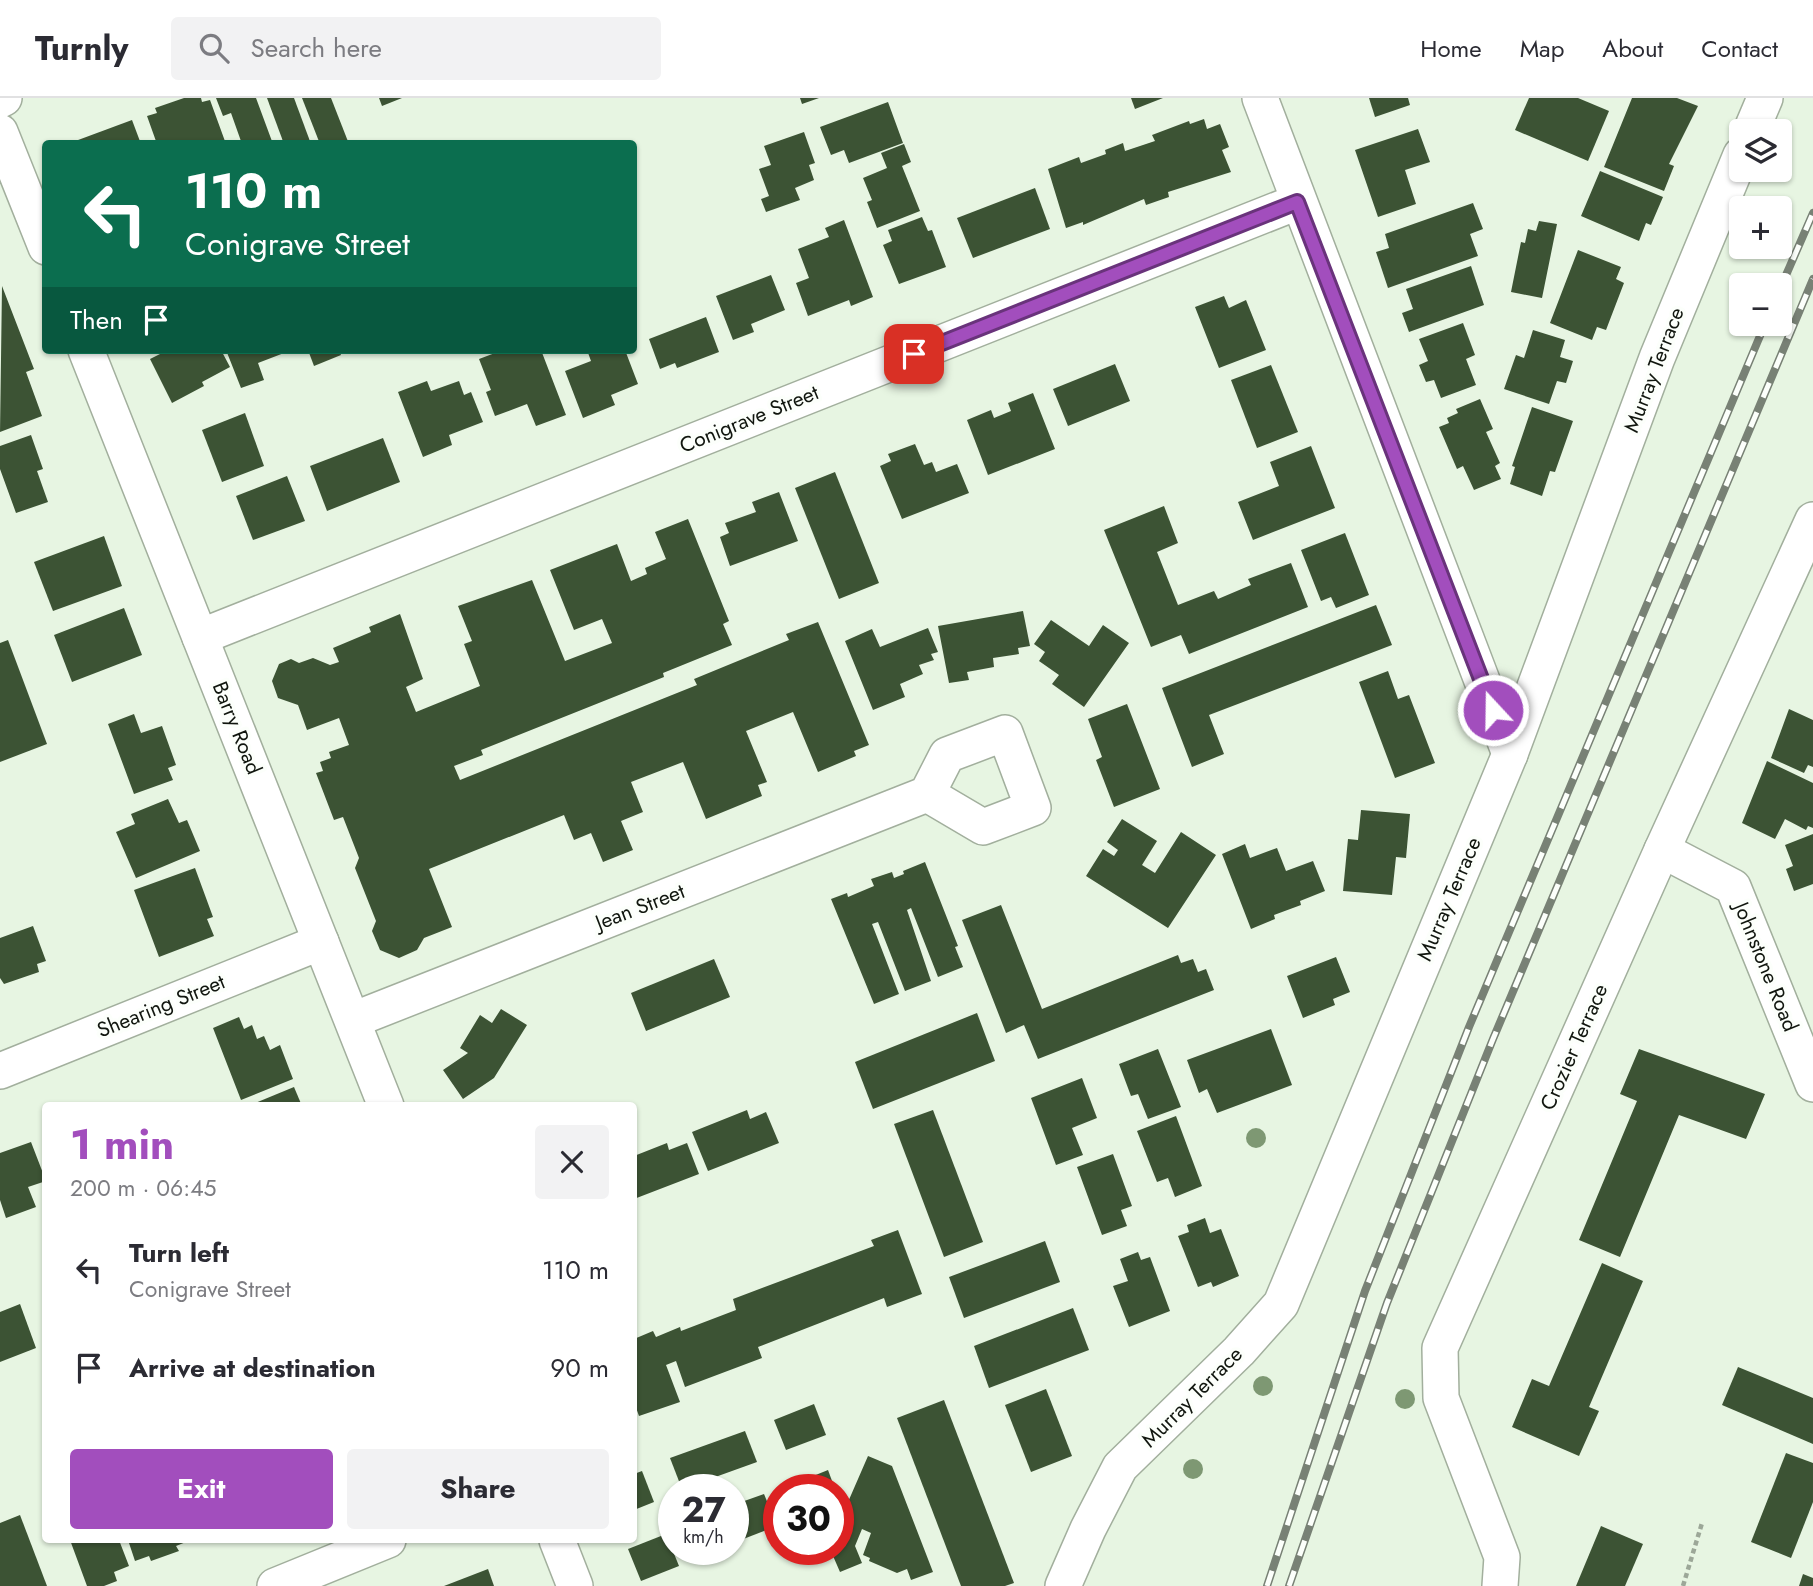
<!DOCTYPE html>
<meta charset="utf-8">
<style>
:root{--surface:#fff;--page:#f2f2f3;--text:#2b2b33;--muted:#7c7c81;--line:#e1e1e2;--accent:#a24ebd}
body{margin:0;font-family:Jost,sans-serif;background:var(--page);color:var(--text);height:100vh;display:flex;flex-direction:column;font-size:26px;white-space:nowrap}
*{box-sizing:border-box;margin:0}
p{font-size:23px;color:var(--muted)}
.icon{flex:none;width:38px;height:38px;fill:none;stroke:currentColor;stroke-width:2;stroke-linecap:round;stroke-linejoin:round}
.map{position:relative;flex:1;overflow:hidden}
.panel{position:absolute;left:42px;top:1004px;width:595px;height:441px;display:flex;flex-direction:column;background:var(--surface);border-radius:7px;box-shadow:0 2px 5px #0004}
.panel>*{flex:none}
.hud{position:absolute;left:42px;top:42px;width:595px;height:214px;border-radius:7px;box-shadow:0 2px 5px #0004;background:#0b6e4f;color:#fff;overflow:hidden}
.tools{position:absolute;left:1729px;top:21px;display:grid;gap:14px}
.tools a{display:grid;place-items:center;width:63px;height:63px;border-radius:7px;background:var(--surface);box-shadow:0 2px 5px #0004;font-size:35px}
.speed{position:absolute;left:658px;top:1376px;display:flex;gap:14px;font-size:35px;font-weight:700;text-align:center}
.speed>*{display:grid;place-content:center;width:91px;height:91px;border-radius:50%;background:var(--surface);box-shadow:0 2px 5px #0004;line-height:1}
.speed small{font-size:18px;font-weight:400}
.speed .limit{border:10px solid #d22;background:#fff;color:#111}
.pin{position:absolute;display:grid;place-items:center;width:60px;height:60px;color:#fff;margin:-30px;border-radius:14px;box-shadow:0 4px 10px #0006}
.me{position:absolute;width:77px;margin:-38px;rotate:339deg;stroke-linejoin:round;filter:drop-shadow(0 0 5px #0008)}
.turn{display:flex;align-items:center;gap:24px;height:147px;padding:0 28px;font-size:32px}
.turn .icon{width:91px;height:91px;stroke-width:2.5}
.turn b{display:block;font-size:49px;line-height:60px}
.then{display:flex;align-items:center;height:66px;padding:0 28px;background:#0003;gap:14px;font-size:26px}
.round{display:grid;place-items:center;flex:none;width:74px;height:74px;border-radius:7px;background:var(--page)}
.headline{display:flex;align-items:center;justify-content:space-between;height:119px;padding:0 28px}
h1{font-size:42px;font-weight:700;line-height:52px;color:var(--accent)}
.button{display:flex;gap:14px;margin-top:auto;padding:14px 28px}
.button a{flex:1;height:80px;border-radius:7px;background:var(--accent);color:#fff;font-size:28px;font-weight:700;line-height:80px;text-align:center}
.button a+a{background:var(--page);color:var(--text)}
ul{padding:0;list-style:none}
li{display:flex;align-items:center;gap:21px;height:98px;padding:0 28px}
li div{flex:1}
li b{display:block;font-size:26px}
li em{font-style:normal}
header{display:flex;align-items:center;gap:42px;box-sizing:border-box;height:98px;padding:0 35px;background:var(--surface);border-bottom:2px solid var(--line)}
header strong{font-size:33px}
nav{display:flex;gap:38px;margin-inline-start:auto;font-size:24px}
.search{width:490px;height:63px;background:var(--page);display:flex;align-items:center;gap:18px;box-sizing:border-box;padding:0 24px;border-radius:7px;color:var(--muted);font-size:26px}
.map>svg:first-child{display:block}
</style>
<header>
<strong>Turnly</strong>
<div class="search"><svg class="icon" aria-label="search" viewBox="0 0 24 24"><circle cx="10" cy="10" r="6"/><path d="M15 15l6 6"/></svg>Search here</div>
<nav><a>Home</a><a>Map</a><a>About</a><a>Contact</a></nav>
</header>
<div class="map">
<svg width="1813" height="1488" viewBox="0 0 1813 1488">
<rect width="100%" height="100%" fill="#e7f5e2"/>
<g fill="#3c5334">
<path d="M184,0h17l1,4 8,-2 16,44h-69l-10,-28 10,-3 -2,-5z"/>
<path d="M216,0h40l17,46h-31l-11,-31 -8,3z"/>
<path d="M267,0h27l17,46h-27z"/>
<path d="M302,0h29l18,46h-29z"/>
<path d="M379,0h23l-20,8z"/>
<path d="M800,0h19l-17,6z"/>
<path d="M1131,0h32l-28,11z"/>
<path d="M1369,0h39l2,7 -35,12z"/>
<path d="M1529,0h49l31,13 -21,50 -73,-31z"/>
<path d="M1632,0h45l21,8 -29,58 5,2 -10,25 -60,-24z"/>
<path d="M888,4l15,41 -54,20 -5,-13 -13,5 -11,-28z"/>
<path d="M1204,21l3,10 13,-5 9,23 -7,3 9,22 -63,20 1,5 -23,8 -2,-6 -61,26v-3l-17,6 -18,-59 31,-12 2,6 25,-9 -1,-4 18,-7 2,8 30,-10 -3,-6 37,-14 1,3z"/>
<path d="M132,22l9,24h-71v-1z"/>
<path d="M1418,31l12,33 -25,8 11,34 -38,13 -23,-67z"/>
<path d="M804,34l11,31 -6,2 5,15 -19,8 5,12 -34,12 -5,-13 8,-3 -10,-27 12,-4 -7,-19z"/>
<path d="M904,46l7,18 -9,4 18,45 -43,17 -10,-26 5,-2 -9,-22 24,-10 -6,-15z"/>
<path d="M1600,73l63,26 -12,28 -5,-2 -7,18 -58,-25z"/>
<path d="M1035,90l15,41 -77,29 -16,-40z"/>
<path d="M1473,105l10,26 -13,5 8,22 -90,32 -12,-36 13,-4 -4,-14z"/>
<path d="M922,119l6,14 4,-1 14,37 -47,17 -16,-39 9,-4 -4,-11z"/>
<path d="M844,122l29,77 -22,9 -2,-6 -41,16 -12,-33 13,-5 -11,-29 31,-12 -4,-9z"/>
<path d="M1539,123l18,3 -15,74 -31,-6 10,-50 4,1 3,-14 8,2z"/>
<path d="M1578,152l43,17 -5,12 8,4 -18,47 -9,-3 -5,13 -42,-17z"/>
<path d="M1471,168l13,39 -75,27 -7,-19 11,-4 -7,-20z"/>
<path d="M771,177l14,35 -34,14 3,8 -21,8 -17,-44z"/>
<path d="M2,188l32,83 -8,3 16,44 -42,16z"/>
<path d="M1224,198l5,12 17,-8 20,50 -47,18 -24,-61z"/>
<path d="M706,219l13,35 -42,16 -2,-5 -15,6 -11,-30z"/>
<path d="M1463,225l12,32 -9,4 10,26 -35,13 -7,-18 -8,2 -7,-17 9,-4 -9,-22z"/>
<path d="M1533,232l32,10 -5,17 13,4 -7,22 -9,-2 -8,23 -45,-15 12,-34 8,3z"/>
<path d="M168,252h53l9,17 -28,15 2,4 -32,17 -22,-44z"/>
<path d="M226,252h56l2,3 -26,10 6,17 -23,8z"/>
<path d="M308,252h31l2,5 -27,11z"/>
<path d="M503,252h38l25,65 -30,11 -9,-22 -32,12 -9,-24 5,-2 -12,-31z"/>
<path d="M587,252h38l13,34 -27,11 4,10 -32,13 -18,-47 26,-10z"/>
<path d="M1115,266l15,37 -62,25 -15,-37z"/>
<path d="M1271,267l27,67 -41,16 -26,-68z"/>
<path d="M427,283l4,10 28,-10 5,14 7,-3 12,30 -34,13 3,10 -29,12 -25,-65z"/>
<path d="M1033,295l22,56 -67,26 -21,-55 24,-10 3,8 17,-7 -3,-8z"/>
<path d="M1480,301l13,30 -7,3 14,31 -5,3 6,13 -27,11 -11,-24 -6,3 -18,-42 10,-4 -2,-5 11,-5 -2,-4z"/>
<path d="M1532,309l41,14 -18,51 -5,-1 -8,25 -32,-12 5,-17 -3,-1z"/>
<path d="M245,315l19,53 -42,16 -20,-52z"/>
<path d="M31,337l12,34 -6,2 11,31 -32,11 -16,-44v-23z"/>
<path d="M383,340l17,44 -73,29 -17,-45z"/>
<path d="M915,346l9,21 8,-3 4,10 21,-8 12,29 -67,26 -22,-53 11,-5 -3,-7z"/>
<path d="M1311,348l24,62 -82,32 -15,-38 41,-16 -9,-24z"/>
<path d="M835,374l44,111 -40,16 -44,-111z"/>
<path d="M287,378l18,45 -52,19 -17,-44z"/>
<path d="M779,394l19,49 -68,25 -10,-29 9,-4 -4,-10 31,-11 -4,-10z"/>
<path d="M1164,408l14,37 -21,9 21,53 36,-14 4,8 33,-14 -3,-6 43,-16 17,44 -119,47 -8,-19 -30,12 -47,-117z"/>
<path d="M688,421l41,102 -6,3 9,21 -69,28 1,4 -183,73 2,5 -29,11 6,14 237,-95 -3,-6 95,-39 -3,-6 32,-12 51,123 -15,6 2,5 -38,16 -25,-60 -47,19 21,51 -9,3 4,11 -56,23 -23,-57 -52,20 12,30 -22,9 12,29 -30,12 -12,-29 -17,7 -10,-25 -135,54 23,58 -28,11 -7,12 -18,8 -19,-8 -8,-19 4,-10 -21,-53 4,-10 -16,-41 -9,3 -18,-47 7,-2 -3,-9 11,-4 -2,-6 20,-7 -10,-27 -32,12 -9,-25 -20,-7 -6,-17 7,-17 12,-5 8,4 14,-5 17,7 9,-3 -6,-14 38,-16 -2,-5 31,-13 23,65 -17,8 10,25 64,-26 -16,-42 8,-3 -14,-35 74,-26 33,81 47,-18 -10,-24 -28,11 -24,-60 67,-26 14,37 16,-7 -2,-6 21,-9 -11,-27z"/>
<path d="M1345,435l24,62 -33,13 -5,-11 -10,4 -20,-51z"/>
<path d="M104,438l18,50 -69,25 -19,-49z"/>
<path d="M1376,507l16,40 -183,70 15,39 -32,13 -30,-79z"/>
<path d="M124,510l18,47 -70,27 -18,-47z"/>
<path d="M1023,513l7,35 -12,2 1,6 -26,4 1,9 -27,5 2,8 -20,3 -11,-57z"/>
<path d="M1051,522l38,26 14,-21 26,18 -45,64 -32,-23 7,-9 -20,-14 6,-9 -11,-8z"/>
<path d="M928,530l10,24 -7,2 3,6 -15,5 4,9 -23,10 5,13 -32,13 -28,-69 27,-12 8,18z"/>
<path d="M8,542l39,104 -47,18v-119z"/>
<path d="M1388,573l10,28 11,-4 26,68 -40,15 -36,-96z"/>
<path d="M1127,606l33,85 -46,18 -18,-47 6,-3 -14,-38z"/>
<path d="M1789,611l24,11v47l-5,-2 -4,8 -33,-15z"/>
<path d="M134,616l7,19 21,-7 14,39 -8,3 5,12 -39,14 -26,-70z"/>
<path d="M1767,663l46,22v45l-5,-2 -2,4 -21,-11 -10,20 -33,-16z"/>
<path d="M168,701l11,24 8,-3 13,31 -64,27 -20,-46 19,-8 -4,-10z"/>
<path d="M1361,712l49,4 -4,44 -10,-1 -4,38 -49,-4 5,-52 10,1z"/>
<path d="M1122,721l35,22 -15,24 13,8 26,-41 35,23 -48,73 -82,-52 17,-27 11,7 4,-6 -11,-8z"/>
<path d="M1813,736v50l-19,7 -8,-22 7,-3 -8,-21z"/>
<path d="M1245,746l5,14 27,-10 9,23 27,-10 12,30 -25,10 1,4 -27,10 1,4 -24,10 -29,-75z"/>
<path d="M925,764l33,84 -3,1 8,20 -25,10 -27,-69 -4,2 24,71 -26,10 -27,-69 -6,2 27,70 -25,10 -43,-105 16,-6 1,4 26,-11 -3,-7 21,-7 2,6 10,-4 -1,-3z"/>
<path d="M195,770l18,49 -6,2 7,17 -55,21 -25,-67z"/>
<path d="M1001,807l41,104 136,-54 3,8 12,-4 5,13 8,-3 8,21 -176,69 -14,-34 -18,8 -44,-113z"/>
<path d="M33,828l13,35 -9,3 2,8 -35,12 -4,-6v-40z"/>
<path d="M1336,859l14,35 -17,7 2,6 -32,13 -16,-42z"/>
<path d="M714,861l16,38 -84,34 -15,-38z"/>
<path d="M501,911l26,16 -33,53 -31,21 -20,-29 25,-17 -8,-5 20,-33 12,8z"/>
<path d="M977,915l18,48 -122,48 -18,-47z"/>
<path d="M239,919l5,12 8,-4 5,14 7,-3 6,14 10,-5 13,34 -52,21 -28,-72z"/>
<path d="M1271,931l21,56 -75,28 -10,-24 -8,4 -12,-33z"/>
<path d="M1158,951l23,58 -33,12 -10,-25 -7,2 -12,-32z"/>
<path d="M1639,951l126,45 -19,45 -67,-24 -59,142 -41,-17 58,-139 -17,-7z"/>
<path d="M1082,980l15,40 -25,10 11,27 -27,10 -25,-67z"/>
<path d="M294,989l8,19h-54z"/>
<path d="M747,1012l3,9 16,-7 13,31 -71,28 -16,-39z"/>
<path d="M933,1012l50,132 -39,15 -50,-133z"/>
<path d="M1176,1018l26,70 -27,11 -7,-19 -11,4 -20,-51z"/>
<path d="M31,1044l15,39 -18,6 8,20 -30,11 -6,-18v-47z"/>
<path d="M667,1045l2,7 18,-7 12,31 -65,25v-43z"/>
<path d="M1113,1056l19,52 -11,4 6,16 -25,9 -25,-68z"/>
<path d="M1205,1120l5,15 11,-4 18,47 -26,11 -2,-5 -13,5 -20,-51 11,-4 -2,-7z"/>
<path d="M898,1132l24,64 -35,13 -3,-9 -126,49 4,11 -77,29 -9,-26 -10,4 14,37 -41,14 -5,-14v-63l19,-8 3,6 24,-10 1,4 55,-21 -3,-11 141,-53 -3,-6z"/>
<path d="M1045,1143l15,41 -96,36 -15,-41z"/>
<path d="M1138,1154l3,8 9,-3 20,54 -41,16 -16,-41 15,-5 -8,-22z"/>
<path d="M1602,1165l41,18 -54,126 10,4 -20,45 -67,-29 20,-48 17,7z"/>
<path d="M20,1206l16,44 -36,14v-50z"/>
<path d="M1073,1210l16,42 -100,38 -15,-42z"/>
<path d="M1738,1269l75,31v46l-91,-39z"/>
<path d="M1046,1291l26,67 -41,16 -26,-67z"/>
<path d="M944,1302l70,183 -9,3h-44l-64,-168z"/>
<path d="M814,1306l12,31 -40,15 -12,-30z"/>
<path d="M745,1333l12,31 -75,27 -12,-31z"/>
<path d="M1786,1355l27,10v39l-22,56 -40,-16z"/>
<path d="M868,1358l24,10 41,106 -22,8 -4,-11 -10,4 -28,-12 1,-3 -7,-3 8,-22 -9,-4 -7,17 7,17 -22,9 -10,-23h8v-24z"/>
<path d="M828,1372l7,19h-43l-1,-4z"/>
<path d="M642,1373l12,31 -20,8v-36z"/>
<path d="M764,1396l13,32 -44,17v-38z"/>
<path d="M20,1417l27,71h-47v-63z"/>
<path d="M1601,1428l42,18 -18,42h-49z"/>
<path d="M666,1436l13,32 -38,15 -13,-32z"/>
<path d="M70,1442h49l10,26 -15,6 3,9 -13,5h-17z"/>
<path d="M128,1442h63l-15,6 3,5 -28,10 -2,-5 -14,5z"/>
<path d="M488,1471l6,17h-50z"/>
<path d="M1803,1476l10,4v8h-14z"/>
</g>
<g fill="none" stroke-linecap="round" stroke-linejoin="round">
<g stroke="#a2af9d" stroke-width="38">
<g id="minor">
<path d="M1260,0l250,656"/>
<path d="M0,2l4,-2"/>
<path d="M1751,33l14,-33"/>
<path d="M0,34l46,115"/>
<path d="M86,252l300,756"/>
<path d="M200,539l1097,-435"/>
<path d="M1662,752l71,37 80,197"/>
<path d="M353,922l574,-226 20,-39 58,-22 28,75 -50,19 -56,-33"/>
<path d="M0,973l321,-129"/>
<path d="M557,1442l18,46"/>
<path d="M275,1488l113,-46"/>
<path d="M1063,1488l25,-57 32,-62 119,-116 42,-47 229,-550 147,-396 84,-203"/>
<path d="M1500,1488l2,-29 -61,-159 -1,-50 222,-498 151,-330"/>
</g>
</g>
<path stroke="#9ca798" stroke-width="4.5" stroke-dasharray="5 3.5" stroke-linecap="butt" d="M1683,1488l19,-63"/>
<use href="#minor" stroke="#fff" stroke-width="35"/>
<g stroke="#788175" stroke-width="8">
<g id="rail">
<path d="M1780,191l33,-76"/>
<path d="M1267,1488l98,-295 104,-264 296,-703"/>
<path d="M1289,1488l98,-283 106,-264 320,-760"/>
</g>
</g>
<use href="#rail" stroke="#fcfffb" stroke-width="5" stroke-dasharray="16" stroke-linecap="butt"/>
</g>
<g fill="#7e9873">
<circle cx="1256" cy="1040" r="10"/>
<circle cx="1263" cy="1288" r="10"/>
<circle cx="1405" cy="1301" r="10"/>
<circle cx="1193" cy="1371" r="10"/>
</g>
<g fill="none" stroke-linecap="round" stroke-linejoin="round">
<g stroke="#69337b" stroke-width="18">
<path id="route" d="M914,256l383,-152 196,508"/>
</g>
<use href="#route" stroke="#a24ebd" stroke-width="12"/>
</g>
<g text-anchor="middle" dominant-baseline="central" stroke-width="7" stroke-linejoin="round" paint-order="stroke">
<g font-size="21" fill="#11160f" stroke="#fcfffb">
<text transform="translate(1654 272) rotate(-69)">Murray Terrace</text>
<text transform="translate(749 321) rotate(-22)">Conigrave Street</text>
<text transform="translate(237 630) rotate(68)">Barry Road</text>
<text transform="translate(1449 801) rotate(-67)">Murray Terrace</text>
<text transform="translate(640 809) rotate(-21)">Jean Street</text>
<text transform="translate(1766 869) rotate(68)">Johnstone Road</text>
<text transform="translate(161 908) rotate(-22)">Shearing Street</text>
<text transform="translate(1574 949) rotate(-66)">Crozier Terrace</text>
<text transform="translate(1192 1299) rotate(-45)">Murray Terrace</text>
</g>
</g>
</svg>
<div class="tools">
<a><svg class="icon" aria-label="layers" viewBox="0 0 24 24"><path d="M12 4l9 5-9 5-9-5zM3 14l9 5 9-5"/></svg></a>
<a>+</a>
<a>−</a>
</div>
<div class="speed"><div>27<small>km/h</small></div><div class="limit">30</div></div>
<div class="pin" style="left:914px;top:256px;background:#d93025"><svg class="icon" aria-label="arrive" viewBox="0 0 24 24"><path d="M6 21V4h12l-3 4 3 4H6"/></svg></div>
<svg class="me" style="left:1493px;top:612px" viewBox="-20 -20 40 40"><circle r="17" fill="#a24ebd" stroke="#fff" stroke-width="3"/><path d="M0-11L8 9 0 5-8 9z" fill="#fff"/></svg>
<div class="hud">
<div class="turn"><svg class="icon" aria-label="left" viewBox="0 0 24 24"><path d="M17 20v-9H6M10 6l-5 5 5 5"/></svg><div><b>110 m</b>Conigrave Street</div></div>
<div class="then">Then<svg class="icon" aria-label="arrive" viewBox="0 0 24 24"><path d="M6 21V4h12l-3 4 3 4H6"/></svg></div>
</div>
<section class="panel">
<div class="headline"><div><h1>1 min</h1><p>200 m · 06:45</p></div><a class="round"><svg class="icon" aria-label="close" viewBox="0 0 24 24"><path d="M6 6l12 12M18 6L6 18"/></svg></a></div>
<ul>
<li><svg class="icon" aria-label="left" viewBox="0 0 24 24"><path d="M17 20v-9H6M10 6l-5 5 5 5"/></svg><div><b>Turn left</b><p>Conigrave Street</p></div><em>110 m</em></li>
<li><svg class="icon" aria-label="arrive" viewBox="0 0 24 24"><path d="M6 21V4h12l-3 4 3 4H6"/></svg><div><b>Arrive at destination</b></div><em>90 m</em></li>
</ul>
<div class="button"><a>Exit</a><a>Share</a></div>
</section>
</div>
